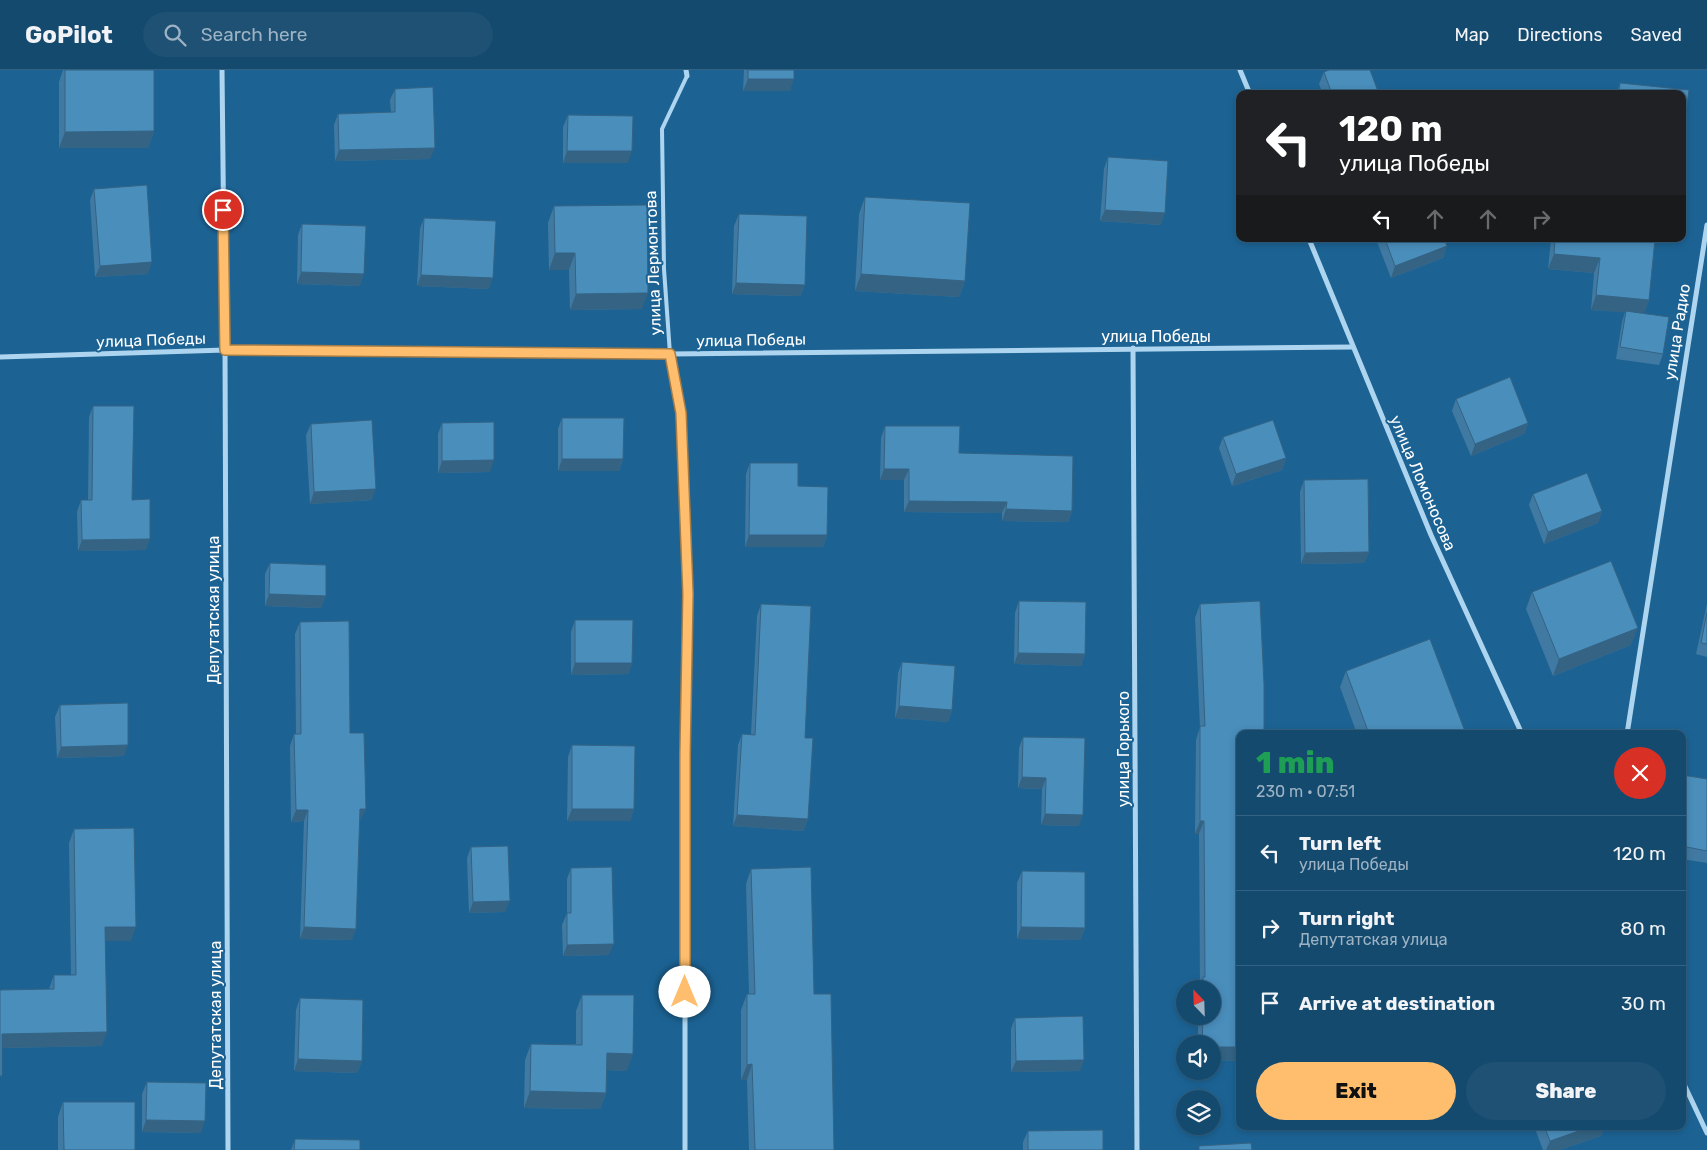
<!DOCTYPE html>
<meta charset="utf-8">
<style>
:root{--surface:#154a6f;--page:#1e5174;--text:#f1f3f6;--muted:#9db3c3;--line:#346282;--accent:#febe6d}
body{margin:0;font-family:Rubik,sans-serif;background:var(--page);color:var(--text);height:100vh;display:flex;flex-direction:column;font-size:19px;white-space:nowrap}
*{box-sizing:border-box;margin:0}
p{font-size:16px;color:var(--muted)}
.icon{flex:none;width:28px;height:28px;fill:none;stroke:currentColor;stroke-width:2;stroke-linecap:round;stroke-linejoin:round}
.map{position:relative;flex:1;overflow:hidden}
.details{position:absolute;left:1236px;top:660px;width:450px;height:400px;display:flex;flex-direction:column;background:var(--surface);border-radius:10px;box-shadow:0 2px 8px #0003,0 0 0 1px var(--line)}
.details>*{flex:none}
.top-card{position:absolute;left:1236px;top:20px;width:450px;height:152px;border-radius:10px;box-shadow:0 2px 8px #0003,0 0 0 1px var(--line);background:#202124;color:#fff;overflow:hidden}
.needle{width:32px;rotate:337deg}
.tools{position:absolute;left:1176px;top:910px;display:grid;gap:10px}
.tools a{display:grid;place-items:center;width:45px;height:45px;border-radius:50%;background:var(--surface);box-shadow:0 2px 8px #0003,0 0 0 1px var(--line);font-size:25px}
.pin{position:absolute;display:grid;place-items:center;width:42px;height:42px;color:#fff;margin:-21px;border:2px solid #fff;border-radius:50%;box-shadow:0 1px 5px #0007}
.me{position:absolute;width:55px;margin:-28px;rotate:0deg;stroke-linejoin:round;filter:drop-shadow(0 0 4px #0008)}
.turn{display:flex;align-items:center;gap:18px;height:105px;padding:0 20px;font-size:22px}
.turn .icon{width:65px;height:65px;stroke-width:2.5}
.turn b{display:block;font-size:35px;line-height:42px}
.lanes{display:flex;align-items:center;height:48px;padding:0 20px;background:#0003;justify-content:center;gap:25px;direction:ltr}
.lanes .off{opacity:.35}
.round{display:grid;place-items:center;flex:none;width:52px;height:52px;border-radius:26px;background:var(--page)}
.overview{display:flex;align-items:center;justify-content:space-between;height:85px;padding:0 20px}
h1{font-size:30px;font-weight:800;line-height:38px;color:#1e9e55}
.cta{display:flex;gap:10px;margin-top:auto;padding:10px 20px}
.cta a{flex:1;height:58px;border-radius:30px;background:var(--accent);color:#111;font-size:20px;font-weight:800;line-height:58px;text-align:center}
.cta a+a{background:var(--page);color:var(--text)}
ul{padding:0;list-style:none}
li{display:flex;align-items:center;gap:15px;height:75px;padding:0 20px;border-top:1px solid var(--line)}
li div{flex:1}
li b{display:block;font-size:19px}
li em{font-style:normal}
header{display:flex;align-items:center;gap:30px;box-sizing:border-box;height:70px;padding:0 25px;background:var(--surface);border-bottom:1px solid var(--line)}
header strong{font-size:24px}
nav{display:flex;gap:28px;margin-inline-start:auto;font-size:18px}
.search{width:350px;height:45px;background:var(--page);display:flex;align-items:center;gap:12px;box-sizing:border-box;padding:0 18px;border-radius:28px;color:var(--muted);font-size:19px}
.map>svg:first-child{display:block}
</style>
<header>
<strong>GoPilot</strong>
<div class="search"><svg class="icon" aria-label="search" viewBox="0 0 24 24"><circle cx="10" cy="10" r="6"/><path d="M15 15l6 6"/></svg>Search here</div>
<nav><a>Map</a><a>Directions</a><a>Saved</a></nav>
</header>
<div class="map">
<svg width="1707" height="1080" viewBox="0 0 1707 1080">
<rect width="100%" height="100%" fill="#1c6394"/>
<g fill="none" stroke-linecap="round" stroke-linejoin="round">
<path stroke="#aed5ef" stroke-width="4" d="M670,284l-6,-85 -2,-140 25,-53"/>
<g stroke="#aed5ef" stroke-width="5">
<path d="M222,0l3,280 3,800"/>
<path d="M686,0l1,6"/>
<path d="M1240,0l10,24"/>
<path d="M1309,169l122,296 91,199"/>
<path d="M1133,278l4,802"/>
<path d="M670,284l11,59 7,181 -3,161v395"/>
<path d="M0,287l225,-7 445,4 683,-7"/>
<path d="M1627,664l80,-509"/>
<path d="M1682,1010l25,53"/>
</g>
</g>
<g fill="#407aa2">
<path d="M63,0h91v61l-6,17h-89v-66z"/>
<path d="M744,0h50l-4,21h-47z"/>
<path d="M1324,2l55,22h-56l-4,-10z"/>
<path d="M1620,13l62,11h-66z"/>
<path d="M395,19l35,70 -95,2 -1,-36 4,-11 53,-2 -1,-12z"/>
<path d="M568,45l60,48h-65v-36z"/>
<path d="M1108,87l53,68 -61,-4 4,-52z"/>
<path d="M94,119l54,85 -53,3 -5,-77z"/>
<path d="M865,127l100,84 -6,16 -104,-6 4,-77z"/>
<path d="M554,136l88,103 -72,1 -1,-40h-20l-1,-47z"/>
<path d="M739,144l66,71 -5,11 -68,-2 2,-68z"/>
<path d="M424,148l65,71 -72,-3 3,-57z"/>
<path d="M302,154l58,62 -63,-2 1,-49z"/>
<path d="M1376,169h68l3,7 -4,12 -52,20z"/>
<path d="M1551,169h104l-6,61 -5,13 19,41 -4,11 -43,-6 6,-37 3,-10 -34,-2 3,-37 -46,-4z"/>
<path d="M1456,329l72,24 -4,11 -53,22 -19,-45z"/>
<path d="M93,336l39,94 14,50 -68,1 -1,-39 4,-12h7l1,-83z"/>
<path d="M562,348l61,41 -4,12h-61v-42z"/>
<path d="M442,353l48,49 -52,1v-39z"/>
<path d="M311,354l61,76 -62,4 -4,-69z"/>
<path d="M885,356l74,27 113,58 -4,11 -66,-1v-8l-98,-1v-32h-24l1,-42z"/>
<path d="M1223,367l63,21 -4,12 -50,16 -13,-38z"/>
<path d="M750,393l48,23 29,49 -4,12h-78l1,-73z"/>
<path d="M1304,410l65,72 -5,11 -63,1 -1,-72z"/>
<path d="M1533,424l69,17 -4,12 -54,21 -15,-39z"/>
<path d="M270,493l51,45 -56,-2v-32z"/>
<path d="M1532,522l99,53 -78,31 -27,-67z"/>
<path d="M1019,531l66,53 -4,12 -67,-2 1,-51z"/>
<path d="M761,534l44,134 3,81 -5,12 -70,-5 5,-81 4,-11h9l6,-118z"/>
<path d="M1200,534l40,130v327l-28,-1v-16h-14v-28h14v-27h-14l2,-4 -1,-151h-4l1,-94 4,-13 -5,-109z"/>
<path d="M1707,534v53l-11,-3z"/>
<path d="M575,550l57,43 -4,11 -57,1v-43z"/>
<path d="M300,552l61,198h-1l-8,120 -52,-1 4,-118 -13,1 -1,-76 4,-12h2l-1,-100z"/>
<path d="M902,592l50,48 -4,12 -53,-4 3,-45z"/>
<path d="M1346,601l120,63h-109l-17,-47z"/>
<path d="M60,635l64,51 -67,2 -2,-41z"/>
<path d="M1023,667l56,89 -38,-1 1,-36 -24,-1 1,-40z"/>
<path d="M572,675l62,64 -4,12h-63l1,-64z"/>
<path d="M1682,705l25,4v84l-25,-4z"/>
<path d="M74,759l57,112h-26l-3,105 -100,2 -2,-58 49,-1 5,-14h17l-2,-132z"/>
<path d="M471,777l34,65 -36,1 -2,-55z"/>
<path d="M571,798l38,87 -46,1 -1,-31 5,-12v-34z"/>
<path d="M751,799l63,125 20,156h-85l-2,-70h-6v-70l6,-16h2l-3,-110z"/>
<path d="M1022,801l63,57 -5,12 -63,-1v-56z"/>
<path d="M582,925l45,76 -21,-1v23l-6,16 -76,-1 1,-48 6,-16h45v-33z"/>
<path d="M300,928l62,63 -5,12 -63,-2 2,-61z"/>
<path d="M1015,948l65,53 -69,1v-43z"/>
<path d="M147,1012l54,51 -59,-1v-38z"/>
<path d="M63,1032l72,48h-77v-33z"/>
<path d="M1534,1056h71l-4,10 -41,14h-17z"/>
<path d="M1028,1061l75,19h-80v-8z"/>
<path d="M295,1069l65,11h-69z"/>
</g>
<g fill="#346384">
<path d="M748,9h46l-4,12h-47z"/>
<path d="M154,61l-6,17h-89l6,-16z"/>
<path d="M435,78l-5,11 -95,2 4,-11z"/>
<path d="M567,81h65l-4,12h-65z"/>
<path d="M1105,140l60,3 -4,12 -61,-4z"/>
<path d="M1447,176l-4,12 -52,20 4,-12z"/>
<path d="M555,183h20l-6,17h-20z"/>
<path d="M1554,184l46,4 -6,15 -46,-4z"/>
<path d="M152,192l-4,12 -53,3 5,-11z"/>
<path d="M301,202l63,2 -4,12 -63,-2z"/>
<path d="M861,204l104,7 -6,16 -104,-6z"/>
<path d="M421,205l72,3 -4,11 -72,-3z"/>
<path d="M736,213l69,2 -5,11 -68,-2z"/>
<path d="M648,223l-6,16 -72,1 6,-16z"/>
<path d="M1596,225l53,5 -5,14 -53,-4z"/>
<path d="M1528,353l-4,11 -53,22 4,-12z"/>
<path d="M1286,388l-4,12 -50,16 4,-12z"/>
<path d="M562,389h61l-4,12h-61z"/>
<path d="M494,390l-4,12 -52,1 4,-12z"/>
<path d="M884,399h25l-5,11h-24z"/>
<path d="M376,419l-4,11 -62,4 4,-12z"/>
<path d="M909,431l98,1 -5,11 -98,-1z"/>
<path d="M1006,439l66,2 -4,11 -66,-1z"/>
<path d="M1602,441l-4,12 -54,21 4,-12z"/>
<path d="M749,465h78l-4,12h-78z"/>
<path d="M150,469l-4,11 -68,1 4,-11z"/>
<path d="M1369,482l-5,11 -63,1 4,-11z"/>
<path d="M269,524l57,2 -5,12 -56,-2z"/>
<path d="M1638,558l-7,17 -78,31 6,-17z"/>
<path d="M1018,583l67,1 -4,12 -67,-2z"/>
<path d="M575,593h57l-4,11 -57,1z"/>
<path d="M899,636l53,4 -4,12 -53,-4z"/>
<path d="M128,675l-4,11 -67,2 4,-11z"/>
<path d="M1022,707l24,1 -4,11 -24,-1z"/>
<path d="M360,739h6l-5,11h-5z"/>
<path d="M572,739h62l-4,12h-63z"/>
<path d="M296,740h12l-4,11 -13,1z"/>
<path d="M1045,744l38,1 -4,11 -38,-1z"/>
<path d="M737,745l71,4 -5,12 -70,-5z"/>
<path d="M1200,751h4l-5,13h-4z"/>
<path d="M510,831l-5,11 -36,1 4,-11z"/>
<path d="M105,857h31l-5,14h-31z"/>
<path d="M304,857l52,2 -4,11 -52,-1z"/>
<path d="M1021,857l64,1 -5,12 -63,-1z"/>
<path d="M614,874l-5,11 -46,1 4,-11z"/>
<path d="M107,962l-5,14 -102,2 2,-14z"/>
<path d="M1212,977h28v14l-28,-1z"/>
<path d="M607,983l26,1 -6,17 -26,-1z"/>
<path d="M298,989l64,2 -5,12 -63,-2z"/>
<path d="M1084,990l-4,11 -69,1 5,-11z"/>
<path d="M752,994l-5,16h-6l6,-15z"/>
<path d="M530,1021l76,2 -6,16 -76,-1z"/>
<path d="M146,1050l59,1 -4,12 -59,-1z"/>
<path d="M1593,1056h12l-4,10 -41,14h-14l4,-9z"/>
</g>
<g fill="#4a8ebc" stroke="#346384">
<path d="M65,0h89v61l-89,1z"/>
<rect x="748" y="0" width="46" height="9"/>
<path d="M1329,0h41l9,24h-47l-8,-22z"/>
<path d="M1620,13l69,7 -7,55v-51h-63z"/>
<path d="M433,17l2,61 -96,2 -1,-36 57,-2v-23z"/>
<path d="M568,45l65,1 -1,35h-65z"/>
<path d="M1108,87l60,4 -3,52 -60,-3z"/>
<path d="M147,115l5,77 -52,4 -6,-77z"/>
<path d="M865,127l105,6 -5,78 -104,-7z"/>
<path d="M647,135l1,88 -72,1 -1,-41h-20l-1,-47z"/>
<path d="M739,144l68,2 -2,69 -69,-2z"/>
<path d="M424,148l72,3 -3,57 -72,-3z"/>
<path d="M302,154l64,2 -2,48 -63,-2z"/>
<path d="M1385,169h59l3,7 -52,20z"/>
<path d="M1555,169h100l-6,61 -53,-5 4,-37 -46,-4z"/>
<path d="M1626,241l43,6 -6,37 -43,-7z"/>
<path d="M1510,307l18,46 -53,21 -19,-45z"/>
<path d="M93,336h41l-2,94 18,-1v40l-68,1 -1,-40h11z"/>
<path d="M562,348h62l-1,41h-61z"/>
<path d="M372,350l4,69 -62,3 -3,-68z"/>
<path d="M1273,350l13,38 -50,16 -13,-37z"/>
<path d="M494,352v38l-52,1v-38z"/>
<path d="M885,356h75l-1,27 114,3 -1,55 -66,-2 1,-7 -98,-1v-32h-25z"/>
<path d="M750,393h48v23l30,1 -1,48h-78z"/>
<path d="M1587,403l15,38 -54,21 -15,-38z"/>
<path d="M1368,409l1,73 -64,1 -1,-73z"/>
<path d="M1611,491l27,67 -79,31 -27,-67z"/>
<path d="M270,493l56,2v31l-57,-2z"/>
<path d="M1019,531l67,1 -1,52 -67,-1z"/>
<path d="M1260,531l4,83v50h-24v313h-28v-3h-10l1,-28h9v-27h-9v-12h2l-1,-156h-4v-95h5l-5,-122z"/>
<path d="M761,534l50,2 -6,132h8l-5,81 -71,-4 5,-81 13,1z"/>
<path d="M1707,542v32l-6,-1z"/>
<path d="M575,550h58l-1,43h-57z"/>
<path d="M349,551l1,112h14l2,76h-6l-4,120 -52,-2 4,-117h-12l-2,-76h7l-1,-112z"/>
<path d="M1430,569l36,95h-97l-23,-63z"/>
<path d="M902,592l53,4 -3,44 -53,-4z"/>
<path d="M128,633v42l-67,2 -1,-42z"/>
<path d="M1023,667l62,1 -2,77 -38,-1 1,-36 -24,-1z"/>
<path d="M572,675l63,1 -1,63h-62z"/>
<path d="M1682,705l25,4v72l-25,-5z"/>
<path d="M134,758l2,99h-31l2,105 -105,2v42h-2v-86l54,-1v-14h22l-2,-146z"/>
<path d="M508,776l2,55 -37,1 -2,-55z"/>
<path d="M612,797l2,77 -47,1v-32h4v-45z"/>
<path d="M811,797l3,127h17l3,156h-79l-3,-86 -5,1v-71h8l-4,-125z"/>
<path d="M1022,801l63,1v56l-64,-1z"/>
<path d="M582,925h52l-1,59 -26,-1 -1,40 -76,-2 1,-47 51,1z"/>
<path d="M300,928l63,2 -1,61 -64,-2z"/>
<path d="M1083,946l1,44 -68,1 -1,-43z"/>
<path d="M147,1012l59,1 -1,38 -59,-1z"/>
<path d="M63,1032h72v48h-71z"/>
<path d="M1544,1056h49l-43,15z"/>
<path d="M1103,1060v20h-75v-19z"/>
<path d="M295,1069l65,1v10h-66z"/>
<path d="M1251,1073l1,7h-53v-4z"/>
</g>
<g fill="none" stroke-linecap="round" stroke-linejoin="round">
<g stroke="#a57c47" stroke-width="12">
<path id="route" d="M223,140l2,140 445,4 11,59 7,181 -3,161v237"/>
</g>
<use href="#route" stroke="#febe6d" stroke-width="9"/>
</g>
<g text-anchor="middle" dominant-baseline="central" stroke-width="4" stroke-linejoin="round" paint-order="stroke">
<g font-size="16" fill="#fff" stroke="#1c6394">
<text transform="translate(653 193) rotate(-92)">улица Лермонтова</text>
<text transform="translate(1677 262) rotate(-81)">улица Радио</text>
<text x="1156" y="266">улица Победы</text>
<text transform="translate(151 270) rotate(-2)">улица Победы</text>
<text transform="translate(751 270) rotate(-1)">улица Победы</text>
<text transform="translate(1423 413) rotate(67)">улица Ломоносова</text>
<text transform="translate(213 540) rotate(-90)">Депутатская улица</text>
<text transform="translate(1123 679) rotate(-90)">улица Горького</text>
<text transform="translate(215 945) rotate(-90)">Депутатская улица</text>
</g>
</g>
</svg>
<div class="tools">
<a><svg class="needle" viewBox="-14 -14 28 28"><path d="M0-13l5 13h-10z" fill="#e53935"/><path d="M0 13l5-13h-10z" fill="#9db3c3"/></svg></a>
<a><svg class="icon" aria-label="sound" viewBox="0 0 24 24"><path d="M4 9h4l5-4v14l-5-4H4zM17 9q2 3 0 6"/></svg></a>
<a><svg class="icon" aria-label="layers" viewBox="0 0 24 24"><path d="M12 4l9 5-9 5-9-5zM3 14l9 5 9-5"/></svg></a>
</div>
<div class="pin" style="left:223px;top:140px;background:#d93025"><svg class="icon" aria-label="arrive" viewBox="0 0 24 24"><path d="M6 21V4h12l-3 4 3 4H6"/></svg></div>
<svg class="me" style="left:685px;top:922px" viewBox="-20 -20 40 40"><circle r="19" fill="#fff"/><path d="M0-13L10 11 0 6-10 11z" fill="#febe6d"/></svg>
<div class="top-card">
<div class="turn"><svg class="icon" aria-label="left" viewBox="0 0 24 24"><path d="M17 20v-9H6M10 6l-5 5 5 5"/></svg><div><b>120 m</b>улица Победы</div></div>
<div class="lanes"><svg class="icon" aria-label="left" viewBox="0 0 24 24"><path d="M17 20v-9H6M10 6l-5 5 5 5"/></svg><svg class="icon off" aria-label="ahead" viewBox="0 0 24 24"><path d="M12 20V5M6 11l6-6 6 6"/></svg><svg class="icon off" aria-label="ahead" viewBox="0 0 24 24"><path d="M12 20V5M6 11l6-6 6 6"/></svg><svg class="icon off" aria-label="right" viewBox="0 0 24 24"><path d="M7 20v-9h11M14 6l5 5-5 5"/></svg></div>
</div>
<section class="details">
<div class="overview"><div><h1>1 min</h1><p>230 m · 07:51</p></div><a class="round" style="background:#d93025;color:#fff"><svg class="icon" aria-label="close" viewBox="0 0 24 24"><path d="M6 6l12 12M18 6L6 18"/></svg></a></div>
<ul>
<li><svg class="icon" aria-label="left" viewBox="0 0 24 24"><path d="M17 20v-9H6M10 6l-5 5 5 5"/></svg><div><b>Turn left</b><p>улица Победы</p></div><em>120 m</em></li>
<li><svg class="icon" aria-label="right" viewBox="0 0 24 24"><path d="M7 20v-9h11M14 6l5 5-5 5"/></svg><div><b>Turn right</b><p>Депутатская улица</p></div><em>80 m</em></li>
<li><svg class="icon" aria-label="arrive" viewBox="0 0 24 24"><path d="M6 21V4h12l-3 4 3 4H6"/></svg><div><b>Arrive at destination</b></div><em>30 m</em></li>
</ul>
<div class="cta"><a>Exit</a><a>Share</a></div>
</section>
</div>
